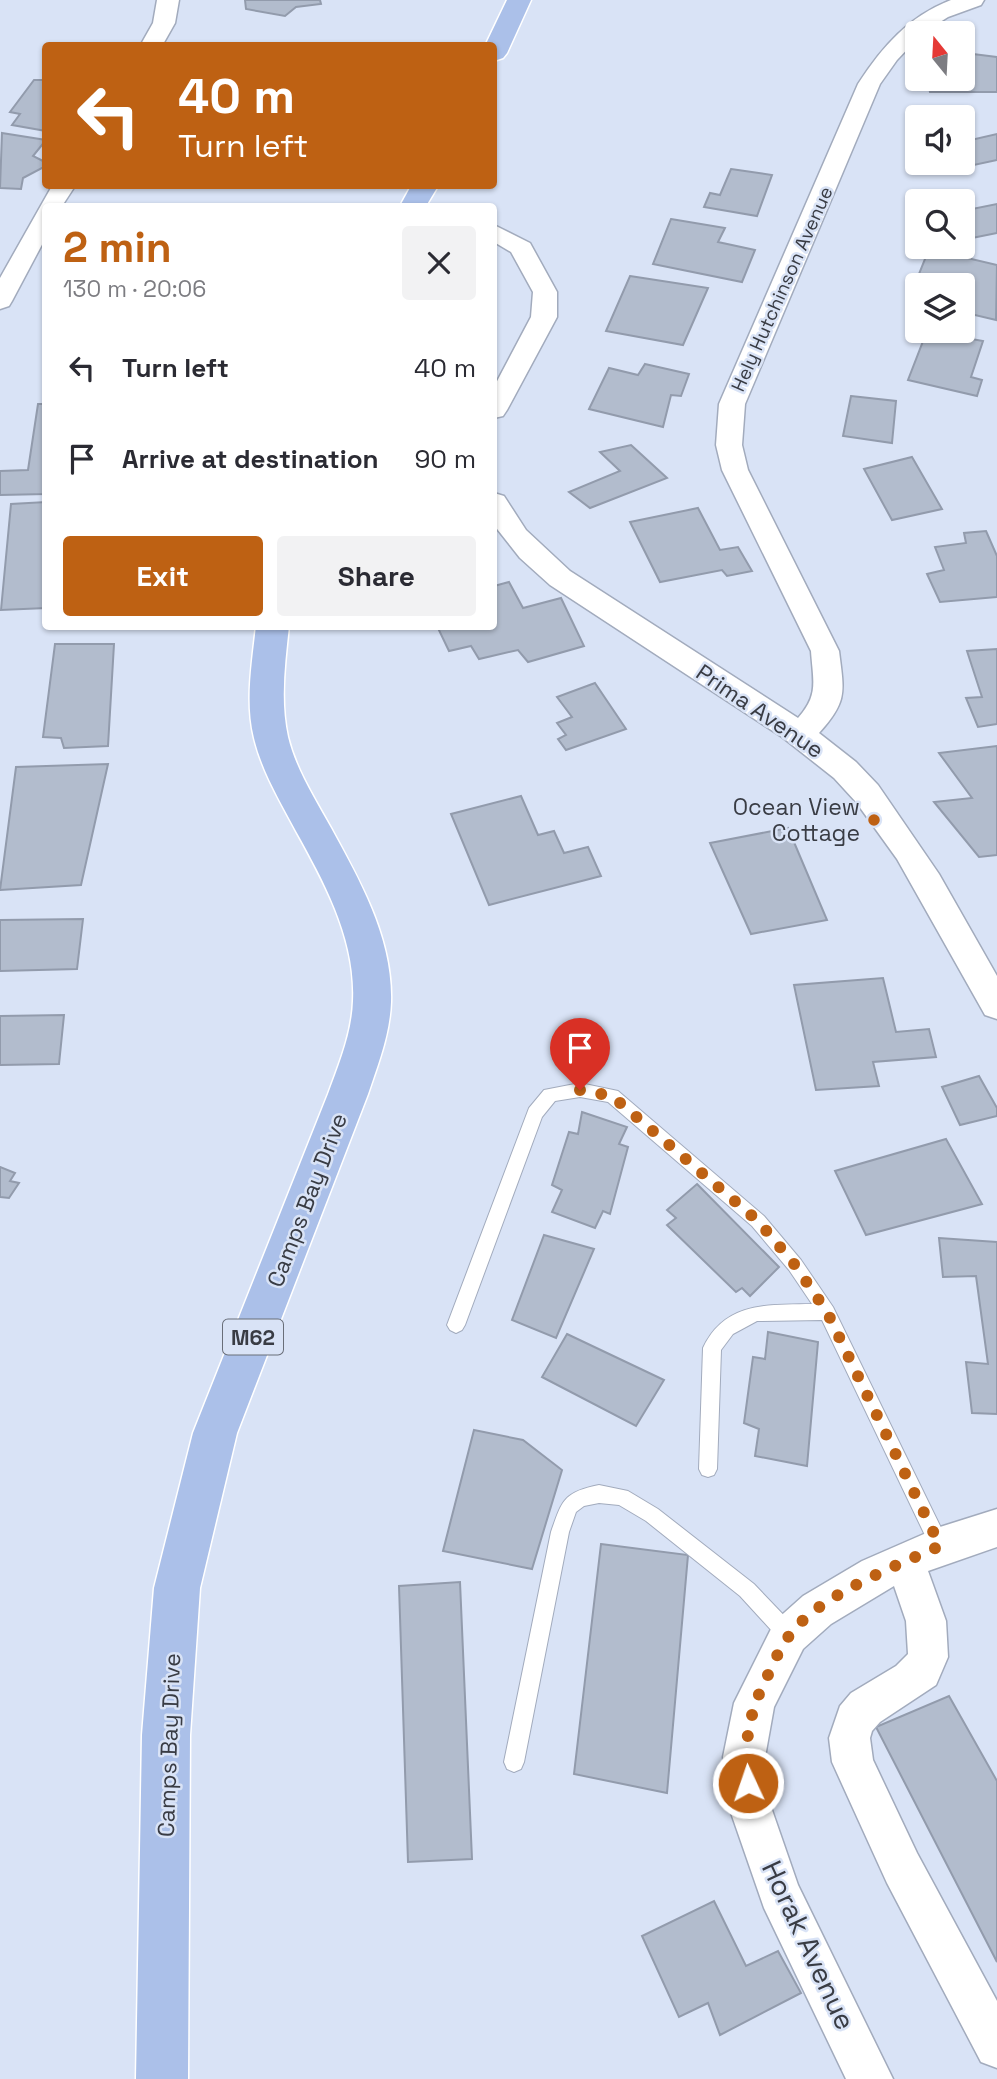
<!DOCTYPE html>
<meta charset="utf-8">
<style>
:root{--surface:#fff;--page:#f2f2f3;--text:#2b2b33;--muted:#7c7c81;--accent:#be6113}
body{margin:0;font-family:"Space Grotesk",sans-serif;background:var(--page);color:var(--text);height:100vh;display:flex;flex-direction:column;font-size:26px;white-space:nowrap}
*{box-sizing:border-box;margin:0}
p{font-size:23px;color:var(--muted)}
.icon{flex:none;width:38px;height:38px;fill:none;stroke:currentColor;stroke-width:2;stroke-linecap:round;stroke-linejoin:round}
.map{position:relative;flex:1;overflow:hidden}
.details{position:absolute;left:42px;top:203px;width:455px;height:427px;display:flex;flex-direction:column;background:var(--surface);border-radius:7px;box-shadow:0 2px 5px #0004}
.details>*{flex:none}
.top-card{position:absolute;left:42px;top:42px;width:455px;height:147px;border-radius:7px;box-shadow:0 2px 5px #0004;background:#be6113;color:#fff;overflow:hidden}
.needle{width:46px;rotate:342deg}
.buttons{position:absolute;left:905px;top:21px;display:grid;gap:14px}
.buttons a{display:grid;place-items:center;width:70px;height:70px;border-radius:7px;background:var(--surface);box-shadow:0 2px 5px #0004;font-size:35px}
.pin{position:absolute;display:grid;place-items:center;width:60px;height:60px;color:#fff;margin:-72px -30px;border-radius:50% 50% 50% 0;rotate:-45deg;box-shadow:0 0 7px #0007}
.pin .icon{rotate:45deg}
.me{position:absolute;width:77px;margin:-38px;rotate:357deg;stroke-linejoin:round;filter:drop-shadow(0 0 5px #0008)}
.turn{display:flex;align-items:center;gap:24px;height:147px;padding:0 21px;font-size:32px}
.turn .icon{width:91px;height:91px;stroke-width:2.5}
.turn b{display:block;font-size:49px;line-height:60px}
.round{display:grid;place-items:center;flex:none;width:74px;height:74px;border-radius:7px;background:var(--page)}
.overview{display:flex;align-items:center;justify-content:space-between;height:119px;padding:0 21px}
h1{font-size:42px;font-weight:700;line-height:52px;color:var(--accent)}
.cta{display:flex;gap:14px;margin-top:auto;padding:14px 21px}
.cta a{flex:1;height:80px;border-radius:7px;background:var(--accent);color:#fff;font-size:28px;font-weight:700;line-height:80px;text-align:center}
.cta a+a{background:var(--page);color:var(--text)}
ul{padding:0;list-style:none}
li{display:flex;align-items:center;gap:21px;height:91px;padding:0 21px}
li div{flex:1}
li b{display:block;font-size:26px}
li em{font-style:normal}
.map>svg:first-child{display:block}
</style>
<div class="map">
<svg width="997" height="2079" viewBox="0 0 997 2079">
<rect width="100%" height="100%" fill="#d9e3f6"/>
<g fill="#b2bccd" stroke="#929bac" stroke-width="2">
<path d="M245,0h75l1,4 -25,3 -11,9 -39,-7z"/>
<path d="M973,54l24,3v35h-67l-3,-13h35v-9z"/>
<path d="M34,80h12v51l-34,-6 8,-11 -10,-2z"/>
<path d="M2,133l44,7 -13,16 10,5 1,6 -21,11 -2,11 -21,-1z"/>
<path d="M997,134v26l-51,11 -7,-8h23v-21z"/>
<path d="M731,169l41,6 -15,41 -53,-9 6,-14 10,2z"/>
<path d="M997,204v29l-35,7v-29z"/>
<path d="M671,219l54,9 -7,14 37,8 -13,32 -89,-18z"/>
<path d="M929,249l68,16 -1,55 -34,-8v-27h-45v15l-8,-1z"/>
<path d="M630,276l78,12 -25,57 -77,-14z"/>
<path d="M927,331l56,10 -12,36 11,3 -5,16 -69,-16z"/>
<path d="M645,364l44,10 -8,22 -10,-1 -8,32 -74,-18 20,-41 29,7z"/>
<path d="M851,396l45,5 -4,42 -49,-7z"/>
<path d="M38,404h8v90l-46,1v-24l28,-1z"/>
<path d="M631,445l36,33 -77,30 -21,-16 51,-21 -20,-19z"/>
<path d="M912,457l30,52 -50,11 -28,-51z"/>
<path d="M46,502v106l-45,2 10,-106z"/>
<path d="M698,508l22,42 18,-3 14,24 -25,5 -5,-6 -62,12 -30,-60z"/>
<path d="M986,531l11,25v41l-57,5 -13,-28 17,-4 -9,-23 31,-4 -2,-10z"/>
<path d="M509,582l14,26 38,-10 23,48 -56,16 -10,-12 -39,9 -8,-13 -22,5 -12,-25h57v-40z"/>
<path d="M55,644h59l-6,102 -44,2 -3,-10 -18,-1z"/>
<path d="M997,649v75l-19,3 -12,-29 16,-1 -15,-46z"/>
<path d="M595,683l31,46 -60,21 -8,-11 8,-4 -9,-12 15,-6 -15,-20z"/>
<path d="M997,746v109l-18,2 -45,-55 38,-4 -33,-45z"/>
<path d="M108,764l-27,121 -81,5 16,-123z"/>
<path d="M521,796l17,39 16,-4 10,22 24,-6 13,29 -112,29 -38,-91z"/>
<path d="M788,828l39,92 -76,14 -41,-91z"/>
<path d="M83,919l-6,50 -77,2v-51z"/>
<path d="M883,978l13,54 33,-3 7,28 -63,5 6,24 -63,4 -22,-105z"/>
<path d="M64,1015l-5,49 -59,1v-49z"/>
<path d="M979,1076l18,32v8l-37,9 -18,-38z"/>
<path d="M582,1112l45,15 -8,17 9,3 -18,67 -7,-3 -8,17 -43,-16 10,-22 -10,-5 17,-53 9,2z"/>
<path d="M946,1139l36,65 -116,31 -31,-64z"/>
<path d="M0,1167l15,6 -5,8 9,2 -10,15 -9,-1z"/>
<path d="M697,1184l82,83 -29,29 -8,-8 -6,4 -69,-67 9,-7 -9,-8z"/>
<path d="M544,1235l50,14 -38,89 -44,-18z"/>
<path d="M939,1238l58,4v172l-25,-1 -6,-51 22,2 -12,-88 -33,1z"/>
<path d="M768,1332l50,10 -11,124 -52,-10 4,-27 -15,-6 9,-66 12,2z"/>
<path d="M567,1334l97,46 -28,46 -94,-49z"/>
<path d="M474,1430l49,10 39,30 -30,99 -89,-18z"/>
<path d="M601,1544l87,11 -21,238 -93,-19z"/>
<path d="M460,1582l12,277 -64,3 -9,-276z"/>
<path d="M949,1696l48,85v181l-121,-235z"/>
<path d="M714,1901l32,65 32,-15 23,42 -81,42 -12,-32 -29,14 -37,-81z"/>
</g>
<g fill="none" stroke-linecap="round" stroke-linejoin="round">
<g stroke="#a2abbd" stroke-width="2">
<g id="lane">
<path d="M580,1083l38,8 146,125 37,44 32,47 114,233 2,6 -2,6 -7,3 -7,-3 -111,-232 -65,1 -24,13 -12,16 -4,119 -3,6 -6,2 -6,-2 -3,-6 4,-121c22,-47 66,-43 109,-44l-23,-34 -37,-44 -144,-124 -28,-5 -25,4 -13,16 -77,208 -3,5 -6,3 -6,-3 -3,-5 82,-217 15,-18z"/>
<path d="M599,1485l29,6 30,18 96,75 42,44 2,7 -2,7 -7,2 -7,-2 -42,-46 -94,-75 -27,-16 -20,-2 -15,3 -8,6 -7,20 -45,230 -3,7 -7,3 -7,-3 -3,-7 47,-230c11,-32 13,-40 48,-47z"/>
</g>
</g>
<g stroke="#a2abbd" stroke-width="3">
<g id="street">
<path d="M157,0h22l-4,23 -13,23h-22l13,-23z"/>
<path d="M951,0h33l-3,5 -33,12 -25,16h-6v6l-20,21 -17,24 -135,320 -3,41 6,25 91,181c5,41 9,50 -20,82l37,29 22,23 61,89 58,102v43l-12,-4 -88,-156 -41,-57 -22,-24 -52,-41 -232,-152 -30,-27 -26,-33v-32l10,3 22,34 44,41 228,147c21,-23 15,-37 13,-67l-89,-181 -6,-25 3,-41 139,-320c24,-37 51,-68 93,-84z"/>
<path d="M52,186h23l-13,20h-16v31l-34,64 -3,5 -9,3v-31z"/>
<path d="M494,225l36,18 27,49v25l-50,93 -4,6 -9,2v-31l37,-70 2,-25 -22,-40 -17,-10z"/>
<path d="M997,1509v38l-69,24 18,50 2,36 -12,28 -56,37 -8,9 -2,7 3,22 44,93 80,148v67l-16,-6 -94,-179 -55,-121 -3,-24 11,-32 11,-13 45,-27 12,-12 -2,-33 -12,-35 -63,38 -28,25 -29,58 -9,50 7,53 26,75 95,194h-47l-82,-171 -34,-98 -7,-53 11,-54 41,-82 28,-25 59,-35 78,-34z"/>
</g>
</g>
<g stroke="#fff" stroke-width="3">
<g id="primary">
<path d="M507,0h24l-24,53 -4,5 -9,3v-15h-9z"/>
<path d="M411,186h27l-12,20h-26z"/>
<path d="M256,626h33c-4,37 -9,75 -1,111 8,33 27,62 43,91 29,53 62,111 60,174 -1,32 -13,62 -23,92l-131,339 -37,155 -10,147 -2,344h-52l6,-344 12,-147 39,-155 135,-339c11,-30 24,-61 25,-93 3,-61 -28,-118 -57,-170 -16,-30 -34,-60 -42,-93 -9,-36 -2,-75 2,-112z"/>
</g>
</g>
<use href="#lane" fill="#fff" fill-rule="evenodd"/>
<use href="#street" fill="#fff" fill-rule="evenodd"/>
<use href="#primary" fill="#abc0e9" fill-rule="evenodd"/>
</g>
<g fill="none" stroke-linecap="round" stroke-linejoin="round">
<path stroke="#be6113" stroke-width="12" stroke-dasharray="0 21.6" d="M580,1090l32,6 146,125 37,44 32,47 113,234c-44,20 -123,50 -151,90 -10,13 -16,29 -23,43 -17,33 -23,68 -18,104"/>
</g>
<circle fill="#be6113" stroke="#d9e3f6" stroke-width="2.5" cx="874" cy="820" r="7"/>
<g text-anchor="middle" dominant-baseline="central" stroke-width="5" stroke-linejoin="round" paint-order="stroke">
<g font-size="19" fill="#393c44" stroke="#d9e3f6">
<text transform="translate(782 289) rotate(-66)">Hely Hutchinson Avenue</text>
</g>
<rect fill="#d9e3f6" stroke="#696e79" stroke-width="2" x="223" y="1319.5" width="60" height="35" rx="5"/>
<g font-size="21" font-weight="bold" fill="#393c44">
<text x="253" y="1337">M62</text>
</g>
<g font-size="23" fill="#393c44" stroke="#d9e3f6">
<text transform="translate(760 711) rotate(34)">Prima Avenue</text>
<text transform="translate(307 1200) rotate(-69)">Camps Bay Drive</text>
<text transform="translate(169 1745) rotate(-88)">Camps Bay Drive</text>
</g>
<g font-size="23" fill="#393c44" stroke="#d9e3f6" text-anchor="end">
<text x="860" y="807">Ocean View<tspan x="860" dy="26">Cottage</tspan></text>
</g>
<g font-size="28" fill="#393c44" stroke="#d9e3f6">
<text transform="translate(809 1945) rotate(65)">Horak Avenue</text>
</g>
</g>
</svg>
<div class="buttons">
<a><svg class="needle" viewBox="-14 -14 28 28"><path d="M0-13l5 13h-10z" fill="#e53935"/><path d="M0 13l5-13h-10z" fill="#7c7c81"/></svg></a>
<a><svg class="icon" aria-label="sound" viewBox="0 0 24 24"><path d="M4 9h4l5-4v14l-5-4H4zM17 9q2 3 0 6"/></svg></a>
<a><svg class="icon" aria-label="search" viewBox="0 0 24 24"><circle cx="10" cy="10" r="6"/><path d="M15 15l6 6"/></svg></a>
<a><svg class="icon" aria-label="layers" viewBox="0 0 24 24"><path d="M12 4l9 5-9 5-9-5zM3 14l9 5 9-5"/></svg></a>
</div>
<div class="pin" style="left:580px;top:1090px;background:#d93025"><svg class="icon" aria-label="arrive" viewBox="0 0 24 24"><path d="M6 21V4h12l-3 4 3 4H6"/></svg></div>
<svg class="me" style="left:748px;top:1783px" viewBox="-20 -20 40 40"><circle r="17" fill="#be6113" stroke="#fff" stroke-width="3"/><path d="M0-11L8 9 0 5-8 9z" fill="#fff"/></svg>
<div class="top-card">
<div class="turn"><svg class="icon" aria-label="left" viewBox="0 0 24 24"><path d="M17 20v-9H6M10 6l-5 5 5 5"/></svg><div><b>40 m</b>Turn left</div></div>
</div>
<section class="details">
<div class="overview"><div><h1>2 min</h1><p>130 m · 20:06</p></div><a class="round"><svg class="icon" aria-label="close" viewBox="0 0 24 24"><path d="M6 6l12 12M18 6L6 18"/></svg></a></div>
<ul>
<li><svg class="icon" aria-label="left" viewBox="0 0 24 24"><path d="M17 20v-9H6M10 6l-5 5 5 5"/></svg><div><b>Turn left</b></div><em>40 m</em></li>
<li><svg class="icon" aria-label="arrive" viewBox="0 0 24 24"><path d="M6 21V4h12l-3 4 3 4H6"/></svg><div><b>Arrive at destination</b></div><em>90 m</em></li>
</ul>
<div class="cta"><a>Exit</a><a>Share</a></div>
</section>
</div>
